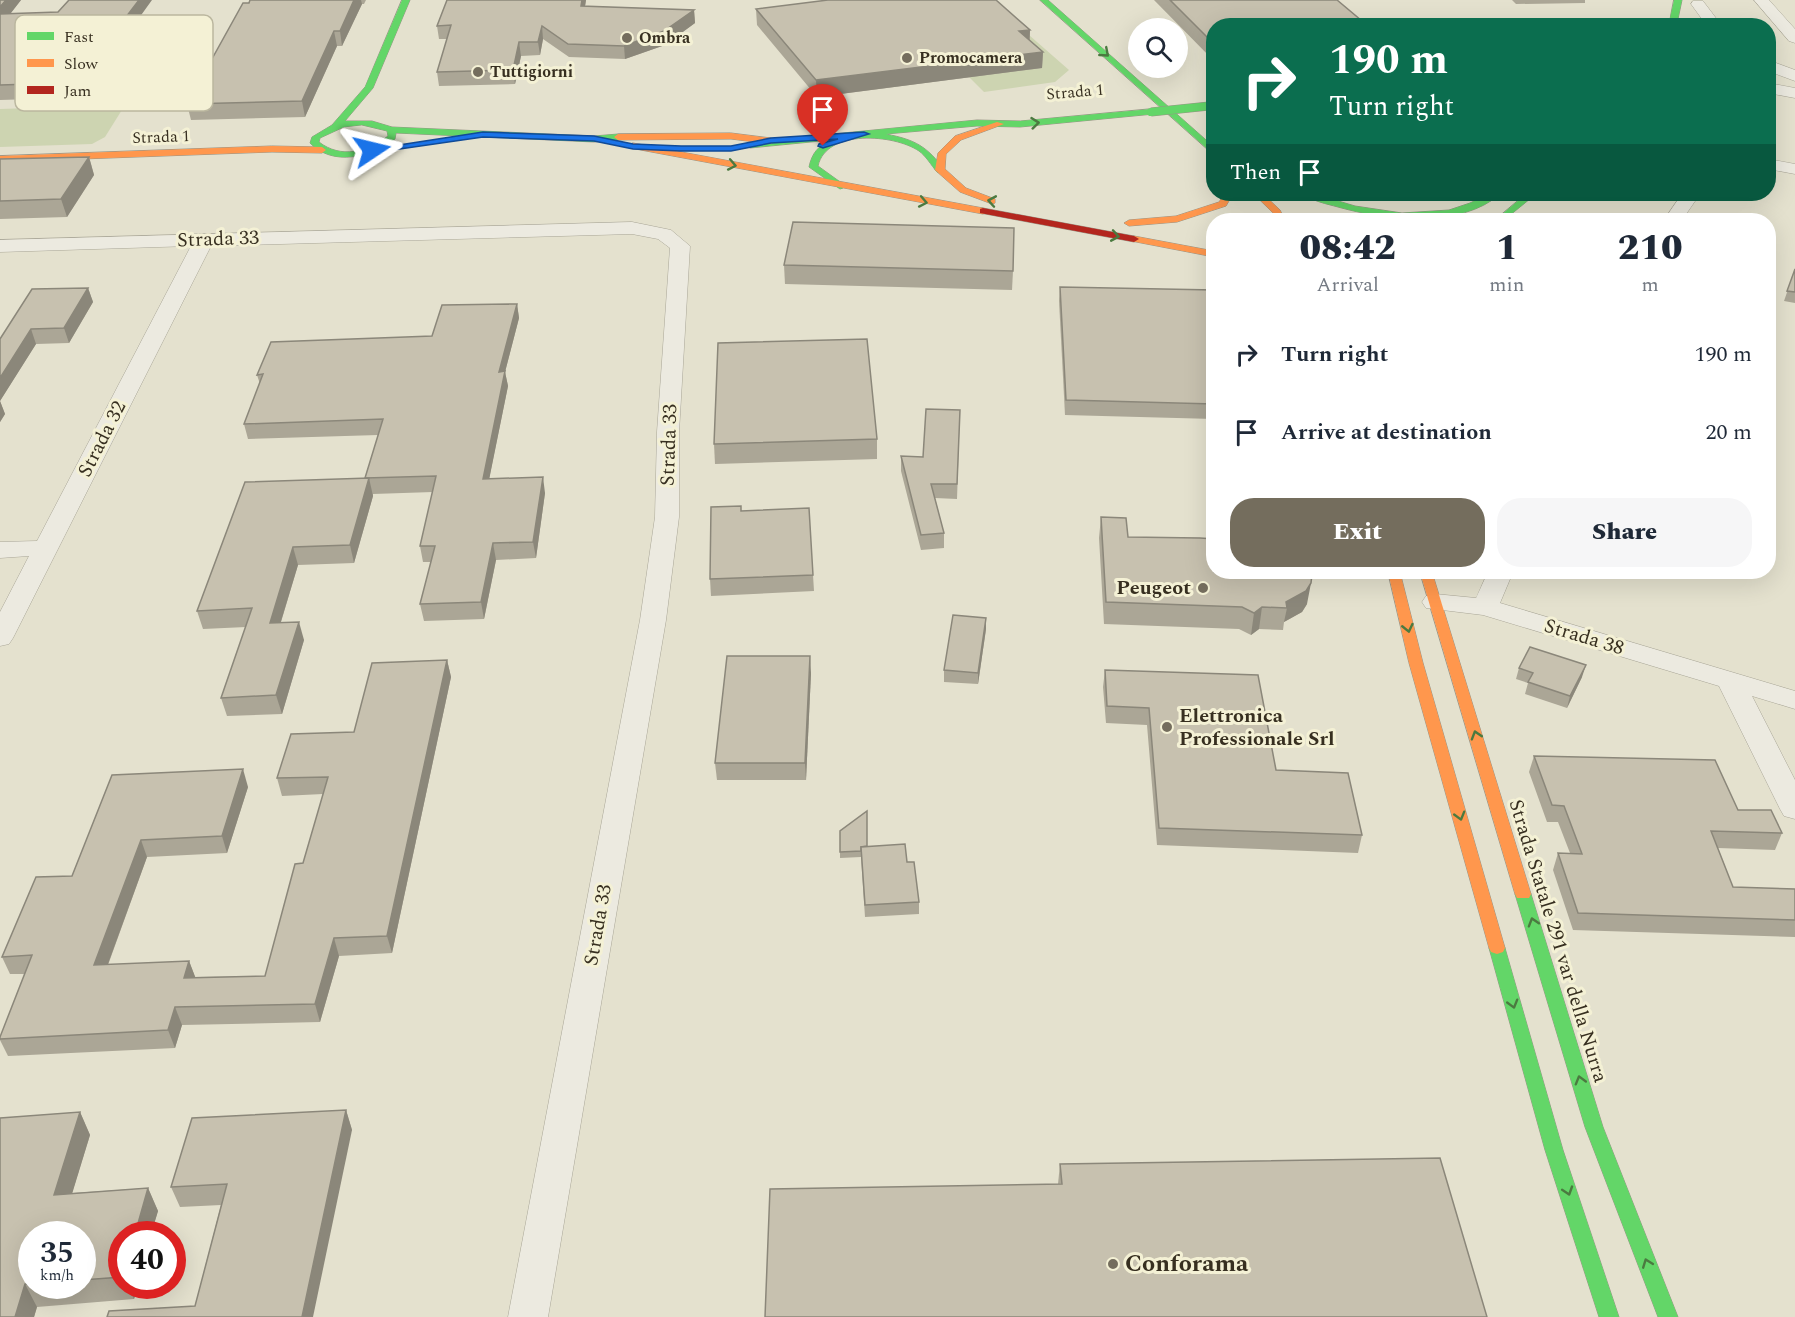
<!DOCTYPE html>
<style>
:root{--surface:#fff;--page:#f6f6f7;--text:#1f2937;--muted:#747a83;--accent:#746d5d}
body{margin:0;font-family:Spectral,serif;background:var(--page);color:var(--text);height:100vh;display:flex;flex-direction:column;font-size:22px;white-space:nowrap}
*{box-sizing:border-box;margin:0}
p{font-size:20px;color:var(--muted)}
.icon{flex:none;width:33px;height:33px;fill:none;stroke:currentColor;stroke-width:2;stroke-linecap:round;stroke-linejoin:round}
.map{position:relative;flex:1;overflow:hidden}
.sheet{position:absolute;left:1206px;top:213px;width:570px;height:366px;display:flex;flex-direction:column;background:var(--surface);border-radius:24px;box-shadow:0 6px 24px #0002}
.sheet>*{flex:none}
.banner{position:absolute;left:1206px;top:18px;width:570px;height:183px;border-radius:24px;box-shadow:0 6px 24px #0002;background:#0b6e4f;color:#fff;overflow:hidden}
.tools{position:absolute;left:1128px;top:18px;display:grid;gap:12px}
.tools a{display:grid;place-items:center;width:60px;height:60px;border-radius:50%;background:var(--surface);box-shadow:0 6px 24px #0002;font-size:30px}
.speed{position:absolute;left:18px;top:1221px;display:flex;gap:12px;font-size:30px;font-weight:700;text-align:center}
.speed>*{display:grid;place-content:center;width:78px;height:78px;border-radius:50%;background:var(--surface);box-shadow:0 6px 24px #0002;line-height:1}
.speed small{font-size:15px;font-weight:400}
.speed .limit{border:9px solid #d22;background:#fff;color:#111}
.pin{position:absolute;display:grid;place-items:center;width:51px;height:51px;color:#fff;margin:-62px -26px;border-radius:50% 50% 50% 0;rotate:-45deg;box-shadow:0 0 6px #0007}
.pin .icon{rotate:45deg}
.me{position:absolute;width:66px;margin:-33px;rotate:80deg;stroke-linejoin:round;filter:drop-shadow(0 0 4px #0008)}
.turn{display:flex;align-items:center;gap:21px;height:126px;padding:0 24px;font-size:27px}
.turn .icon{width:78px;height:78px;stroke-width:2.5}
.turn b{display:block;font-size:42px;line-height:51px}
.then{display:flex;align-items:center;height:57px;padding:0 24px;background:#0003;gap:12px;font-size:22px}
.eta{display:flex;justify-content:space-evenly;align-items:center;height:102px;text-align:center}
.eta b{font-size:36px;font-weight:800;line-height:42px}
.button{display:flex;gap:12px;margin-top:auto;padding:12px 24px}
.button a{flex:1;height:69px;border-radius:24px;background:var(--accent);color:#fff;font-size:24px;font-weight:800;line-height:69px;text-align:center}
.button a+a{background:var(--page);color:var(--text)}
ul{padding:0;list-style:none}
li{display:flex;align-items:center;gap:18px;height:78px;padding:0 24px}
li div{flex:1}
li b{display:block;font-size:22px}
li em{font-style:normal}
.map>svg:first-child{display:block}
</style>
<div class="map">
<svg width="1795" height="1317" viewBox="0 0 1795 1317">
<rect width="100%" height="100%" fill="#e4e1ce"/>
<g fill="#cdd4b1">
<path d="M1029,35l40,35 -14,12 -71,10 -16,-16 73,-8 -23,-21z"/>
<path d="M125,105l-20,32 -13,7 -92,3v-38z"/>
</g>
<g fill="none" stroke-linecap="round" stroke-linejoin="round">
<g stroke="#a9a697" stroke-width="1">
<g id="street">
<path d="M1754,0h15l26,29v14l-6,-2z"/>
<path d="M1693,1h10l19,25h-15l-16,-22z"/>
<path d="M1768,60l27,10v11l-27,-10z"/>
<path d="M1768,83l27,5v10l-27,-5z"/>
<path d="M1768,159l27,5v10l-27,-5z"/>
<path d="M1682,194h18l-18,26h-18z"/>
<path d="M632,222l39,8 19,16 -11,186v85l-13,103 -118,697h-40l132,-697 15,-103 2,-85 13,-184 -12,-9 -26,-5 -421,12 -198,392 -4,6 -9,2v-34l29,-56 -29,2v-16l37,-1 154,-295 -191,6v-12z"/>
<path d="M1488,572h25l-13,31 295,88v18l-43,-13 43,84v39l-11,-3 -4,-7 -61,-123 -236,-71 -57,-7 -4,-6 4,-6 9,-2 41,4z"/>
</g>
</g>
<g stroke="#999587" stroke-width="1">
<g id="fast">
<path d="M402,0h8l-37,88 -28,33h27l20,6 202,9 24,-2 4,3 -4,3 -24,2 -198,-9 -1,6c-24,18 -62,28 -85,4l2,-6 20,-12 33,-38zM362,125l25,6 1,5c-21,16 -47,23 -69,6l1,-4 24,-11z"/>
<path d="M1040,0h8l166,147v8z"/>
<path d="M1674,0h8l-4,19 -6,7h-9l7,-8z"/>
<path d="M1151,109l4,3 -1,2 -134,13 -43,-1 -91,8c30,6 40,12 59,36l-5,3 -3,-1c-6,-7 -11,-16 -18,-21 -25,-17 -93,-22 -101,15l25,18v4l-3,1 -31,-22c3,-14 9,-21 22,-27l-81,8 -4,-3 4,-3 227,-22 43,1z"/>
<path d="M1303,194h12l40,12 47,7 47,-3 21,-7 19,-9h11c-39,35 -116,26 -162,13 -11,-3 -26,-6 -35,-13z"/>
<path d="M1526,194h10l-32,26h-9z"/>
<path d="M1523,888l6,2 2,4 72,233 75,190h-20l-73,-190 -70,-233 2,-4z"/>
<path d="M1497,942l6,2 2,4 58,202 56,167h-20l-54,-167 -56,-202 2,-4z"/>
</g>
</g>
<g stroke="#999587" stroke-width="1">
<g id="slow">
<path d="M997,122l7,2 -43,16 -15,14 -1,15 21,19 29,11v4l-3,1 -32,-12 -25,-22 3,-17 17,-17z"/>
<path d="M731,133l40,5 4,3 -4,3 -40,-5 -113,1 -4,-3 4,-3z"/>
<path d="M633,143l350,65 5,3 -5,3 -353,-66 -1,-2z"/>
<path d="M272,146l50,1 4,3 -4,3 -50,-1 -272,10v-6z"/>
<path d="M1224,194h9l-7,12 -49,16 -48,4 -5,-3 5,-3 47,-4 43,-14z"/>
<path d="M1254,194h9l17,16 5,10h-8l-4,-7z"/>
<path d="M1134,236l80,15v6l-83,-16 -2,-2z"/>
<path d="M1388,572h12l23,91 82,285 -2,4 -6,2 -6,-2 -2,-4 -80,-285z"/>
<path d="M1420,572h12l99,322 -2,4h-12l-2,-4z"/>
</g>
</g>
<g stroke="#999587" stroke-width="1">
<path id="jam" d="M983,208l151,28 5,3 -5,3 -154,-29v-4z"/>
</g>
<use href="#street" fill="#eceae0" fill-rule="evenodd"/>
<use href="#fast" fill="#63d668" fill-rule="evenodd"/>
<use href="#slow" fill="#ff974d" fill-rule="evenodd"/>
<use href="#jam" fill="#b3261e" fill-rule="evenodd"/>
<g stroke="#999587" stroke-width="9" stroke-linecap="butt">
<path id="fast-bridge" d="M1151,112l58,-6"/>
</g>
<use href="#fast-bridge" stroke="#63d668" stroke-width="8"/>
</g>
<g fill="#aba696" fill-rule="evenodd">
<path d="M0,0h21l-11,14 124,11 1,6 -15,23 26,-1 4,14 -17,29 -133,4z"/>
<path d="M250,0h116l-2,4h-2l-20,42h-5l-32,71 -114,3 -4,-16z"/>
<path d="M447,0h139l-1,6 109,4 1,13 -30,22 -40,14 -56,-2 -26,-18 -3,16 -19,1 -6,28 -76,2 -2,-14 10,-33h-8l-2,-13z"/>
<path d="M1154,0h183l-123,26v35z"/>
<path d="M1512,0h73v3l-69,1z"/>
<path d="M756,9l274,21v11l13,11 -1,16 -225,29 -60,-72z"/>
<path d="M89,157l5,18 -27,42 -67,2v-60z"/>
<path d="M784,265l229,6 -1,19 -227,-6z"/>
<path d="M1795,269v34l-11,-2z"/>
<path d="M1060,287l154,3v129l-149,-4 -6,-114z"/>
<path d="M88,288l5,14 -24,41 -33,1 -36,57 5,13 -5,8v-83z"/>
<path d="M517,304l2,14 -14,54 3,14 -19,93 56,14 -9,65 -40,2 -12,59 -60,2 -4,-17 11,-42h-8l-3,-16 13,-54 -60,2v2l-19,67 -56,2 -17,57 23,18 -22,74 -55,2 -6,-18 25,-71 -43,2 -6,-18 168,-133 13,-43 -130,4 -4,-15 16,-40 -3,-9 175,-39z"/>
<path d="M960,410l-3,89 -22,-1 9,35v15l-23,2 -20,-79v-15l22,1z"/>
<path d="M877,439v20l-162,5 -1,-20z"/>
<path d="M741,511l72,64 1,16 -103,5 -1,-17z"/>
<path d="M1101,517l27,20 179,67 -5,8 -18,10 -1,8 -24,-1 -8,6 -12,-6 -135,-5 -5,-86z"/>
<path d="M986,629l-8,55 -34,-2v-12z"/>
<path d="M447,660l4,17 -59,276 -53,3 -19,66 -138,3 -7,23 -167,8 -8,-16v-3l25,-63h-15l-8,-17 70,-81 40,-101 136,12 -21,66 -80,4 -39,108 81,-4 6,16 70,-1 38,-113 20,-69 -41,2 -5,-18 77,-46z"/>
<path d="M1519,668l63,9 -15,31 -42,-14 3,-11 -12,-4z"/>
<path d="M1105,670l171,100 86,65 -4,18 -201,-8 -10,-120 -41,-2 -3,-36z"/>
<path d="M811,673l-5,107h-89l-2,-17z"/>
<path d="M1534,756l204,54 44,23 -7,17 -57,-2 15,39 62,2v48l-222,-7 -20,-60 5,-17h12l-12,-31h-11l-18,-50z"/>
<path d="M867,846l40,16 12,40v12l-54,3 -4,-60 -21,1v-6z"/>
<path d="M346,1110l6,20 -157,176 26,-101 -41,2 -9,-20z"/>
<path d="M80,1112l10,23 -18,58 76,-5 10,23 -7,23h-29v52h16l-4,13 -97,8 -3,10h-34v-199zM32,1234h50v52h-50z"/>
<path d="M1440,1158l-382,26 2,-20z"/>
</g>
<g fill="#8b877a">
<path d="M6,0h15l-21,27v-20z"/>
<path d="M139,0h13l-18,25 1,6 -24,38 -4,-15 19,-37z"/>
<path d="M354,0h7l1,4 -20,42 -2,-15z"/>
<path d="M582,0h4l-3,19 -2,-13z"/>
<path d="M694,10l1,13 -30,22 -40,14 -1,-13z"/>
<path d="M542,26l1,13 -3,16 -2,-13z"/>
<path d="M1030,30l-1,15 -10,-14z"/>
<path d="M334,31l3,15 -32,71 -3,-16z"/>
<path d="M519,42l2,14 -6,28 -2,-14z"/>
<path d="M1043,52l-1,16 -225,29 -1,-17z"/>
<path d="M146,53l4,14 -17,29 -4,-15z"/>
<path d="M89,157l5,18 -27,42 -6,-18z"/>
<path d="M88,288l5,14 -24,41 -5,-15z"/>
<path d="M517,304l2,14 -14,54 3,14 -22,109 -3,-16 16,-107z"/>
<path d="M31,329l5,15 -36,57 5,13 -5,8v-44z"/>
<path d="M543,477l2,16 -9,65 -3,-16z"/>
<path d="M369,478l4,18 -19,67 -4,-18z"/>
<path d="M493,543l3,17 -12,59 -3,-17z"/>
<path d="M293,547l5,18 -23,76 -5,-18z"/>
<path d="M1311,583l-4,21 -5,8 -18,10 3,-14 -1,-6z"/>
<path d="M1262,607l-3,22 -8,6 3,-22z"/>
<path d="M986,618v11l-8,55v-11z"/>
<path d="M299,622l5,18 -22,74 -6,-19z"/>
<path d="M810,656l1,17 -5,107 -1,-17z"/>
<path d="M447,660l4,17 -59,276 -5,-17z"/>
<path d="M1586,665l-4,12 -15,31 3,-12z"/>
<path d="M243,769l5,18 -21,66 -5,-17z"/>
<path d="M141,840l6,17 -46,126 -7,-18z"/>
<path d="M334,938l5,18 -19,66 -5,-18z"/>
<path d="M189,961l7,18 -12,-1z"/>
<path d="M175,1007l7,18 -7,23 -7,-18z"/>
<path d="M346,1110l6,20 -39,187h-11z"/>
<path d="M80,1112l10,23 -25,82 -11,-22z"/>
<path d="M148,1188l10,23 -7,23h-16z"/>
<path d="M25,1284l12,23 -3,10h-19z"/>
<path d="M128,1286h10l-4,13z"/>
</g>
<g fill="#c7c1af" stroke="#8b877a" stroke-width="1.5">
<path d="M0,0h6l-6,7z"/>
<path d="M69,0h70l-13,17h6l-25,37 39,-1 -17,28 -129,4v-71l58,-2z"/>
<path d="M250,0h104l-14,31h-6l-32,70 -115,3 56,-101h6z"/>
<path d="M447,0h135l-1,6 113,4 -30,21 -40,15 -56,-2 -26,-18 -4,16h-19l-6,28 -76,2 14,-47 -14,1z"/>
<path d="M828,0h168l34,30 -11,1 24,21 -227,28 -60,-71z"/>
<path d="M1170,0h167l31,26h-154v18z"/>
<path d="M89,157l-28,42 -61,2v-42z"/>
<path d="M793,222l221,6 -1,43 -229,-6z"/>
<path d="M1795,269v23l-8,-1z"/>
<path d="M1060,287l154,3v114l-148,-4z"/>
<path d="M88,288l-24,40 -33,1 -31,49v-39l32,-50z"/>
<path d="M517,304l-18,68 6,-1 -22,108 60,-2 -10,65 -40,1 -12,59 -61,2 15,-58h-15l16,-70 -71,2 18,-59 -139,5 19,-50 -6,1 14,-33 161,-6 10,-31z"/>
<path d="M867,339l10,100 -163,5 4,-101z"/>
<path d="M926,409l34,1 -3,74h-26l13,49 -23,2 -20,-79 22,1z"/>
<path d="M369,478l-19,67 -57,2 -23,76 29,-1 -23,73 -55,3 31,-90 -55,3 48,-129z"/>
<path d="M741,506v5l68,-3 4,67 -103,4 1,-72z"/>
<path d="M1101,517l25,1 2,19 72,1 14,1v33h96l2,2 -1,9 -5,8 -20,11 1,6 -25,-1 -8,6 -12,-6 -136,-5z"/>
<path d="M953,615l33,3 -8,55 -34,-3z"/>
<path d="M1530,647l56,18 -16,31 -42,-14 5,-9 -14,-5z"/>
<path d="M727,656h83l-5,107h-90z"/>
<path d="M447,660l-60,276 -53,2 -19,66 -140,3 -7,23 -168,9v-2l32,-82 -30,2 34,-80 36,-1 40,-101 131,-6 -21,67 -81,4 -47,125 95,-4 -5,17 81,-2 30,-112 8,-1 25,-86 -51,1 14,-44 63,-2 18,-69z"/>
<path d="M1105,670l153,5 18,95 72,3 14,62 -203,-7 -10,-120 -42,-2z"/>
<path d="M1534,756l181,4 23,50h33l11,23 -71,-2 22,56 62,2v31l-217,-7 -20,-60 24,1 -18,-48 -12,-1z"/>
<path d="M867,811v35l-6,1v4l-21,1v-21z"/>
<path d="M905,844l2,18h7l5,40 -54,3 -4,-58z"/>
<path d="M346,1110l-44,207h-195l2,-6 86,-5 32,-122 -56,3 21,-69z"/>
<path d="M80,1112l-26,83 94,-7 -13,46h-13v43l-40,3v-46h-50v50h-7l-10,33h-15v-199z"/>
<path d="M1440,1158l47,159h-722l5,-128 292,-5 -2,-20z"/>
</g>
<defs><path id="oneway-chevron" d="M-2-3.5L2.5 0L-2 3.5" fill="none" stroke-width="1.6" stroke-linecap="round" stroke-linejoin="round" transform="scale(1.5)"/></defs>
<g stroke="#4b7a40">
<use href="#oneway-chevron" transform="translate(1105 53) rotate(41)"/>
<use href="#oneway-chevron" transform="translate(1035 123) rotate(-6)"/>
<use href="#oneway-chevron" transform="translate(732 165) rotate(11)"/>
<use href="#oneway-chevron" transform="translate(992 201) rotate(-170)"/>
<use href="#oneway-chevron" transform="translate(923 202) rotate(11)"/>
<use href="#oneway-chevron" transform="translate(1115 236) rotate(10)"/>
<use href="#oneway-chevron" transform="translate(1408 628) rotate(77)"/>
<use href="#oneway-chevron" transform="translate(1476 735) rotate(-107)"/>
<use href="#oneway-chevron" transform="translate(1460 816) rotate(74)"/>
<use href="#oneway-chevron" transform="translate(1533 922) rotate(-107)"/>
<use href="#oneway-chevron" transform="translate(1513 1004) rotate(74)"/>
<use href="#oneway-chevron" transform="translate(1580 1080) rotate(-106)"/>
<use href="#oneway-chevron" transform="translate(1568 1191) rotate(72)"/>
<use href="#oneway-chevron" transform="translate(1647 1263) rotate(-111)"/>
</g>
<path fill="#1a73e8" stroke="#114b97" stroke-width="1.5" d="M483,132l111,4 39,8 48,2h50l40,-8 93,-6 5,2 -46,14 -5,-2 1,-2 19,-5 -67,4 -40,8h-50l-48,-2 -39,-8 -111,-4 -111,16 -5,-3z"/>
<g fill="#746d5d" stroke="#f4f1d5" stroke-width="2">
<circle cx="627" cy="38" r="6"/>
<circle cx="907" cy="58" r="6"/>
<circle cx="478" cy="72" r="6"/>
<circle cx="1203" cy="588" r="6"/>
<circle cx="1167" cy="727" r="6"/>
<circle cx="1113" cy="1264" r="6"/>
</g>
<g text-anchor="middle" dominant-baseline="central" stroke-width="6" stroke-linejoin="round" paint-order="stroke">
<g font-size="16" font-weight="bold" fill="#372f20" stroke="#f4f1d5" text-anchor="start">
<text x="639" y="38">Ombra</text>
<text x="919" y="58">Promocamera</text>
<text x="490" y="72">Tuttigiorni</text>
</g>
<g font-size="16" fill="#372f20" stroke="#f4f1d5">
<text transform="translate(1075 92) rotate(-5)">Strada 1</text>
<text transform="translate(161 137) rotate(-2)">Strada 1</text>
</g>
<g font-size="20" fill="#372f20" stroke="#f4f1d5">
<text transform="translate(218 239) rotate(-2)">Strada 33</text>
<text transform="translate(102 439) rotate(-63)">Strada 32</text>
<text transform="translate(669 445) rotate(-88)">Strada 33</text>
<text transform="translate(1584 637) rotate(17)">Strada 38</text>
<text transform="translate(598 925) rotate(-80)">Strada 33</text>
<text transform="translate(1558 941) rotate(73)">Strada Statale 291 var della Nurra</text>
</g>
<g font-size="20" font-weight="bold" fill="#372f20" stroke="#f4f1d5" text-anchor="end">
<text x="1191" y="588">Peugeot</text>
<text x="1179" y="716" text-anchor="start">Elettronica<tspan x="1179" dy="23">Professionale Srl</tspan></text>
</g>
<g font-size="24" font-weight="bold" fill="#372f20" stroke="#f4f1d5" text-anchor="start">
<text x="1125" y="1264">Conforama</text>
</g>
</g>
<rect x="15" y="15" width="198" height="96" rx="9" fill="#f4f1d5" stroke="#bbb79f" stroke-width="1.5"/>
<rect x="27" y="32" width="27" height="8" fill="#63d668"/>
<rect x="27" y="59" width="27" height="8" fill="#ff974d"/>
<rect x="27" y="86" width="27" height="8" fill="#b3261e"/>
<g font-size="16" fill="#372f20">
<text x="64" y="42">Fast</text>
<text x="64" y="69">Slow</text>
<text x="64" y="96">Jam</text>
</g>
</svg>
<div class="tools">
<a><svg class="icon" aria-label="search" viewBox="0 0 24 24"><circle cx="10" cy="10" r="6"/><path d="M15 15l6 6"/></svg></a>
</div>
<div class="speed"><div>35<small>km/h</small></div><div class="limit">40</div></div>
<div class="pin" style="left:823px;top:146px;background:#d93025"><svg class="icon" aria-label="arrive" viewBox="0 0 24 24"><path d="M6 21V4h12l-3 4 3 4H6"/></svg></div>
<svg class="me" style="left:372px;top:150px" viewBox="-20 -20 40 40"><path d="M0-17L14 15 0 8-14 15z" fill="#1a73e8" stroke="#fff" stroke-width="4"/></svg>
<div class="banner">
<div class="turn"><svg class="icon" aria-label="right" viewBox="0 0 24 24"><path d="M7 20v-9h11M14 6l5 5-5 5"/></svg><div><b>190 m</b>Turn right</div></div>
<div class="then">Then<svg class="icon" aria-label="arrive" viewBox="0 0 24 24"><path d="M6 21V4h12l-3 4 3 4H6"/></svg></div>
</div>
<section class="sheet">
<div class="eta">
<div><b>08:42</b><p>Arrival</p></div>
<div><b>1</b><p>min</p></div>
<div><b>210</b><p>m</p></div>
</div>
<ul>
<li><svg class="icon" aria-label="right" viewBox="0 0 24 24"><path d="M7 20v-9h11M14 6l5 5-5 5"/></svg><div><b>Turn right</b></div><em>190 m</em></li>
<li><svg class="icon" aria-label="arrive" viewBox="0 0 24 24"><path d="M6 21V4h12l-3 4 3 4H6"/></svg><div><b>Arrive at destination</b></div><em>20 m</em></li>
</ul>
<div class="button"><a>Exit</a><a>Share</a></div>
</section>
</div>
